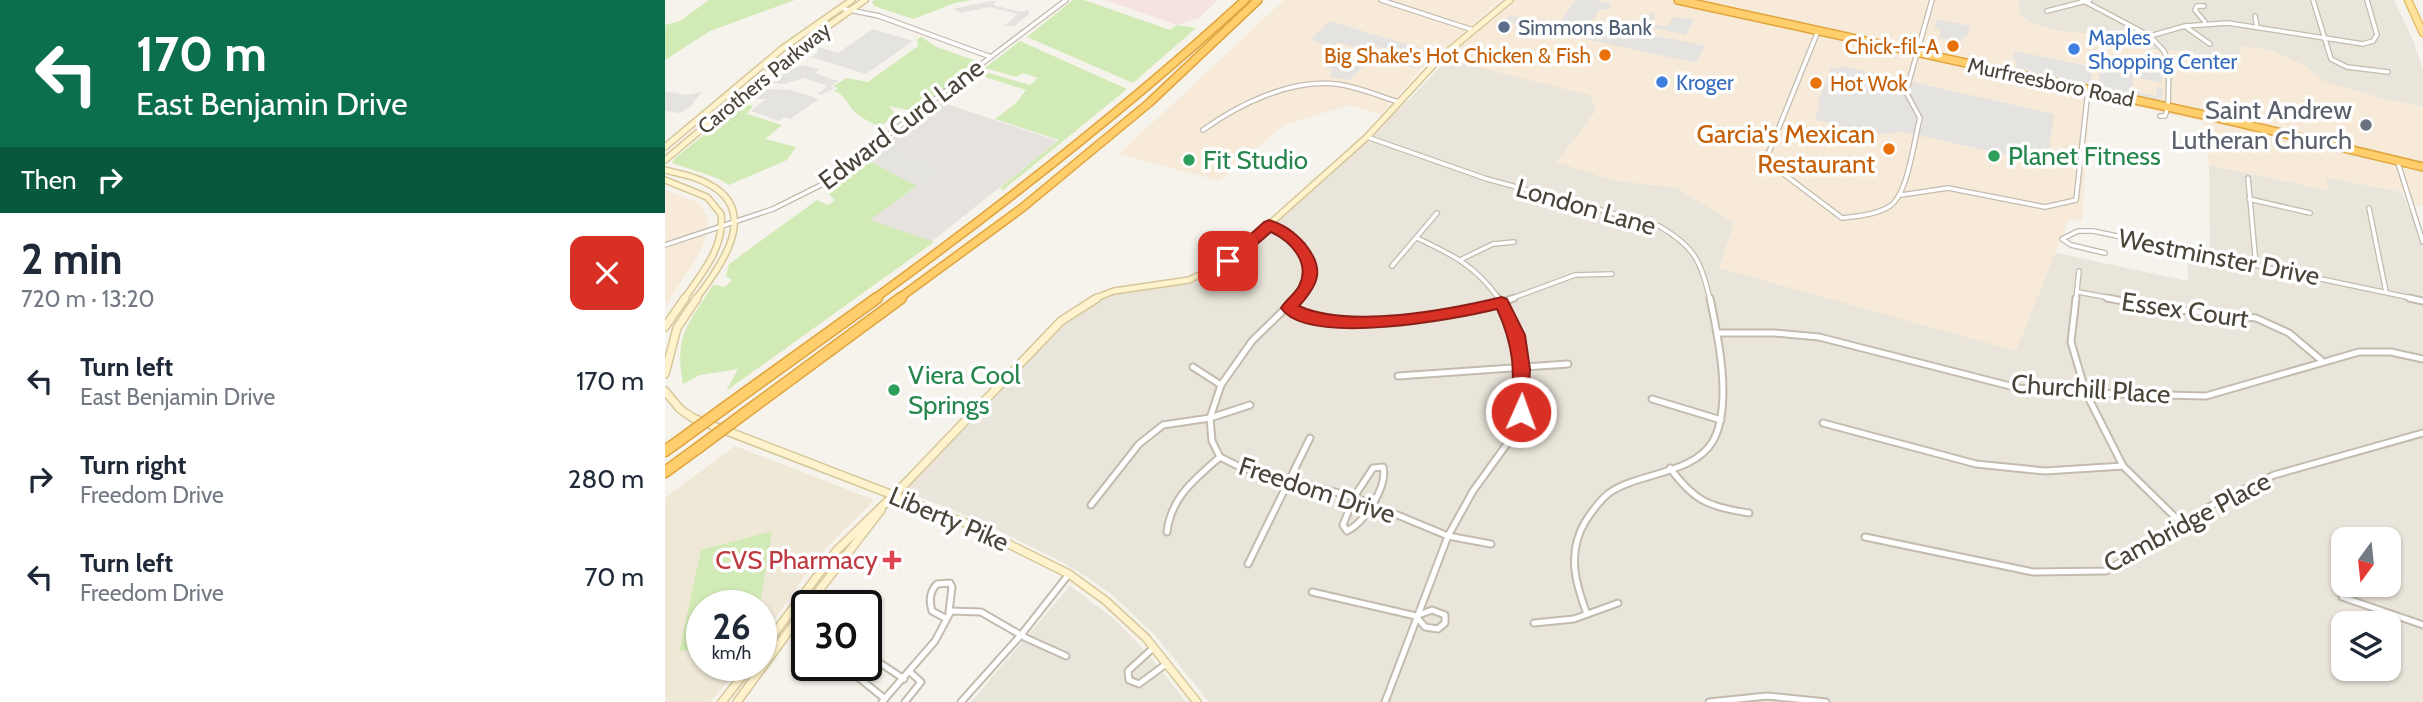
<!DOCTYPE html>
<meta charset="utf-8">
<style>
:root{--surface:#fff;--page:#f6f6f7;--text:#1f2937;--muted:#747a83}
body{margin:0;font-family:Cabin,sans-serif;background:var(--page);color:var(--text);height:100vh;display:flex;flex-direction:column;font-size:26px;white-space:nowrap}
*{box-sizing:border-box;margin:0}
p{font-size:23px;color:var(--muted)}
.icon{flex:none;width:38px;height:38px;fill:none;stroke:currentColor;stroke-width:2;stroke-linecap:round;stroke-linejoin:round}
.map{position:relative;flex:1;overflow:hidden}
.drawer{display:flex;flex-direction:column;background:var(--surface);width:665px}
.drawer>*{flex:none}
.top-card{background:#0b6e4f;color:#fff;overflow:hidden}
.needle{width:46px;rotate:195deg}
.tools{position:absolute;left:1666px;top:527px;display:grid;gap:14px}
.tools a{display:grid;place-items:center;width:70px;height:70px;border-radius:14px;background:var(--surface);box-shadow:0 2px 5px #0004;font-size:35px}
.speed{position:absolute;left:21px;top:590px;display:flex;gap:14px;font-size:35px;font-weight:700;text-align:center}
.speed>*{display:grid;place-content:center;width:91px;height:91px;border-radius:50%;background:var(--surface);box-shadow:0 2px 5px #0004;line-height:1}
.speed small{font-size:18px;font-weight:400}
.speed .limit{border:4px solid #111;border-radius:10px;background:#fff;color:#111}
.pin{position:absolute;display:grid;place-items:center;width:60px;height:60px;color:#fff;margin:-30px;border-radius:14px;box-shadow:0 4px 10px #0006}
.me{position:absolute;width:77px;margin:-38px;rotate:2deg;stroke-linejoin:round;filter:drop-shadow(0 0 5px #0008)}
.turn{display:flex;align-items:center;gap:24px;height:147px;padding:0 21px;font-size:32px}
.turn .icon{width:91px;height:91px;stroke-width:2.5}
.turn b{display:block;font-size:49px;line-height:60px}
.then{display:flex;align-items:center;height:66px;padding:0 21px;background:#0003;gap:14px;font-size:26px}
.round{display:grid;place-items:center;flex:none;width:74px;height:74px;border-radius:14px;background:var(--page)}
.overview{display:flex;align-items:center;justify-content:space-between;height:119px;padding:0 21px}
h1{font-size:42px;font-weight:800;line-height:52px}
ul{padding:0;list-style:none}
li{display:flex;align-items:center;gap:21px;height:98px;padding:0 21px}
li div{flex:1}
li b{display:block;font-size:26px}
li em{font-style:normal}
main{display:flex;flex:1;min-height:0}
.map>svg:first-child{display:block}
</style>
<main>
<section class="drawer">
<div class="top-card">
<div class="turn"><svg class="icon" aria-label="left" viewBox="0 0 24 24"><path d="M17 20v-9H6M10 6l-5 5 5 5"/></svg><div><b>170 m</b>East Benjamin Drive</div></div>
<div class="then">Then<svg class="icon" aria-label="right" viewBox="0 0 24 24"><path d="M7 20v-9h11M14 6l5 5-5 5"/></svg></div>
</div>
<div class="overview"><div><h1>2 min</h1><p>720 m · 13:20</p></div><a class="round" style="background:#d93025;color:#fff"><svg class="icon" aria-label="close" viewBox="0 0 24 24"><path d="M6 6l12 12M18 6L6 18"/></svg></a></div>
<ul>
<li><svg class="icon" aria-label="left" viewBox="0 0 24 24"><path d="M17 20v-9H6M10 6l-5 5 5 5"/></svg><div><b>Turn left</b><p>East Benjamin Drive</p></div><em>170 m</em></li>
<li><svg class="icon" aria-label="right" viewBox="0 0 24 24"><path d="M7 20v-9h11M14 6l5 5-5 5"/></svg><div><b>Turn right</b><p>Freedom Drive</p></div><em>280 m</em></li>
<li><svg class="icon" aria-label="left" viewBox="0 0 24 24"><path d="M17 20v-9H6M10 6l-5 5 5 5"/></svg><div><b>Turn left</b><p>Freedom Drive</p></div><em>70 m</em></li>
</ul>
</section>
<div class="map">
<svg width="1758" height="702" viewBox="0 0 1758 702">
<rect width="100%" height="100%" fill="#f6f3ec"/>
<g fill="#eae5da" fill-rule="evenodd">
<path d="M1353,0h376l19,40 10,31v36l-39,-8 -61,-18 -20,-16 -76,-3 -51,-11 -27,-2 -51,-14 -46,-5 -24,-8 -8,-8z"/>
<path d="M775,58l-42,53 50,-52 142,36 6,16 -39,51 55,18 65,8 57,35 -15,45 310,-21 159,34 -1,-28 23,3 -1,-91 118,25 -2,-13 77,15 21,50v460h-1214l-54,-67 -44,-41 -24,-17 -23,-14 -83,-41 -81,-33 161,-168 39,-25 89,-16 39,-19 138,-124zM1678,539h46v45h-46zM1678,623h46v45h-46z"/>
<path d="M405,586l44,33 35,36 37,47h-215z"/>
</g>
<g fill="#f7ead8">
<path d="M619,0h217l-75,64 -45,50 -31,-9 -66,20 -65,56 -100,-27z"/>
<path d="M845,0h508l2,14 8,8 24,8 46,5 51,14 27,2 51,11 11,-2 4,-14 28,4 34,15 19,16 61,18 39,8v99l-10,-2 -4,-11 -83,-16 2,13 -119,-25 -6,-43 -113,-25 -8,124 -13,-2 -53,132 -297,-83 15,-45 -57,-35 -65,-8 -55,-18 39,-51 -6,-16 -150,-37z"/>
<path d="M0,190l31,12 12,14 -2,22 -7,16 -34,52z"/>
</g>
<path fill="#e6e2dd" d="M276,102l117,39 -127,101 -63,-22 47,-32 -54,-27z"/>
<path fill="#efe8d6" d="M70,446l139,54 -53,53 -60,85v-32h-59v59h40l-32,37h-45v-204z"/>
<path fill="#f6e3e0" d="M440,0h113l-19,18 -22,7z"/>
<g fill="#d2eab5">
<path d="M44,0h86l-85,31 -45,29v-35l15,-4z"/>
<path d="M209,0h97l-16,3 -42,16 -39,-13 -2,-4z"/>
<path d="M408,0h11l86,30 7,-5 19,3 -63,55 -106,-46z"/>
<path d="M256,37l16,10 42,15 -50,41 -21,7 -19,-4 8,10 -18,10c-10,-4 -17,-8 -25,-15 -8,-8 -8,-16 -20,-20l4,-3 -5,-2 14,-8 21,4 50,-36 -1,-7z"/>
<path d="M355,41l107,48 -124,101 -3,-2 59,-48 -64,-21 21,-16 10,-13 -44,-14 -28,22 -6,-3 34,-24 48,14 8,-7 -15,-5 -7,4 -31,-9z"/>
<path d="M78,103l10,3 -6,8 35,11 -17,14 31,8 -9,13 -58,25 -12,-7 -45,-15 2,-4z"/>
<path d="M202,160l50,26 -47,34 64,22 -208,149 12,-22 -38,6 -17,9c-9,-50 5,-59 30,-99l12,2 7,-7 -6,-4 3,-12 88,-64 11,5 7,-5 -9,-8z"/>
<path d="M107,531l-12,74 -58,1v40l-23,6 22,-102z"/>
</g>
<g fill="#e5e3e0">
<path d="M911,0h19l17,4 -4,6 -8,-1 -9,14 33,8 4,-5 9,6 68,14 -9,17 -193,-42 6,-5 51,6z"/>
<path d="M326,1h5l-3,4 28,7 7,-2 1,4 -15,12h-10l14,-12 -29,-7 -28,6 -8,-4z"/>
<path d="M986,12l5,1 -5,11 16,3 7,-10 20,2 -8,16 -39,-9 2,-5 -3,-1z"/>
<path d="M1272,19l33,7 -3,11 -3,-1 -4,6 -21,-4 1,-8 -6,-2z"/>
<path d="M665,21l39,12 67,19 -18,17 -14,-4 8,-9 -44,-12 -6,5 -24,-7 -7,6 -20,-9z"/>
<path d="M208,29l40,12 -47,33 -55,-17 6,-4 1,-6 20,6z"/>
<path d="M1350,51l77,16 -1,14 -3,4 -68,-16 -4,-2 1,-6 -4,-1z"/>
<path d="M680,57l20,8 -15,15 -20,-3 1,-8 -4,-1 2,-10z"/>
<path d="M1436,58l61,13v12l-29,-6v14l23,5 1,-9 6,1 -1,10 -3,2 -58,-13 -3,-3z"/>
<path d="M138,65l16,4 -4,4 23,8 -7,5 4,2 -14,7 -4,-1 11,-8 -24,-8 -20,6 -11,-1 14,-12z"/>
<path d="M1181,67l208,47 -7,50 -144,-32 -23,2 -65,-14 5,-16 -2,-2 13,-34z"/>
<path d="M102,89l24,1 28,9 -29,20 -5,-2 -6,4 -28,-10 15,-12h-11z"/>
<path d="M0,91l20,4 17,-3 -12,15 -10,6 -15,-2z"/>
<path d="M221,144l26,15 3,-3 26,13 -5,7 -6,2 -2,7 -6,1 -53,-28 5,-1z"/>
</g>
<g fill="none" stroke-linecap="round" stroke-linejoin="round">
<g stroke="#c2bbae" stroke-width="6">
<g id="street-far1">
<path d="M716,0l92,30"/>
<path d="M1417,0l68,36 14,15 5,13 -1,43 -3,9h-5"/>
<path d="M1648,0l18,59 16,8 41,5"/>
<path d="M1539,6h-7l-2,4 10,12"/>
<path d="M175,8l39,8 112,41"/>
<path d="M1382,11l43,-11"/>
<path d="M1590,16l2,11"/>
<path d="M1521,27l24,17"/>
<path d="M1153,31l-49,121v11l73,55c16,-2 34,-3 48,-12 18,-12 24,-66 30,-88l-14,-26 26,-92"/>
<path d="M1485,36l35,-10 43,-3 135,21 10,-3 4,-6 -10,-35"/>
<path d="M538,130c36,-26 87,-51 133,-46 21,2 42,12 63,18"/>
<path d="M702,137l120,42 172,47c36,21 41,34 51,73"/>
<path d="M1732,160l26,82"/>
<path d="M1583,178l8,87"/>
<path d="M1236,195l47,-7 97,19 31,-7 12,-110"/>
<path d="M1584,199l61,14"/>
<path d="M1704,208l17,84"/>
<path d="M604,225c34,16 59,42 25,74"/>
<path d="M752,238c36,17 59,28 82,61"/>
<path d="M0,245l108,-36 50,-25 243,-184"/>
<path d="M1440,253l-34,-8 -9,-6 16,-8h15l323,68"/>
<path d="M797,259l31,-15 21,-2"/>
<path d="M727,266l45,-53"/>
<path d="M1413,292l38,7"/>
<path d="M845,299l65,-24 37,-1"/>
<path d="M1411,299l3,-28"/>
</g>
</g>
<g stroke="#c2bbae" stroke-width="9">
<g id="street">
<path d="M631,298l-44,43 -31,44 -11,33 2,23 8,16 20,10 114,30 94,39 43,8"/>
<path d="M1411,298l-5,44 15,51 37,73 60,59"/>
<path d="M1442,298l54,10 95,10 33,15 32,27"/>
<path d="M1744,298l14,3"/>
<path d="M623,308c8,3 16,8 25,11 48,14 154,-3 201,-21"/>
<path d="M1052,333h57l45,4 199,51 68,5 120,3 153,-44h32l32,7"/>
<path d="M528,367l28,18"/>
<path d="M733,376l170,-12"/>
<path d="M987,399l69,21"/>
<path d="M1158,423l153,41 69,7 78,-5"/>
<path d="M718,467c5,19 -18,55 -36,64l-4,-6 11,-28 19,-29z"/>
<path d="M1005,468c24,33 39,39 79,45"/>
<path d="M426,505l48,-61 24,-19 47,-7 40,-13"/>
<path d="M502,532c4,-35 28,-53 53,-75"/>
<path d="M1200,537l168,35 73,-1 113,-70 55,-26 149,-42"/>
<path d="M583,564l62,-126"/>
<path d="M647,592l104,24"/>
<path d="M1677,597l81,28"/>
<path d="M767,610l13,5v8l-7,6 -13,-2 -9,-11z"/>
<path d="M922,614c-12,-32 -20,-61 -2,-92 7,-11 14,-21 24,-29 30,-21 84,-18 104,-52 20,-36 5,-105 -3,-143"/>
<path d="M280,618l-13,-7c-3,-10 -3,-19 5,-27l13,-1 2,4 -3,25"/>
<path d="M869,623l40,-4 44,-16"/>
<path d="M488,648l-25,23 1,9 10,4 27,-20"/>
<path d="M220,699l-26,-21 13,-14 8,-1 24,16"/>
<path d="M217,702l53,-61 16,-30 30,1 45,26 40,18"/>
<path d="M240,702l16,-20 -11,-10"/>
<path d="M296,702l60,-67 48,-61"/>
<path d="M720,702l63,-166 25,-45 44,-61 4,-18 1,-43 -5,-34 -19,-37"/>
<path d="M1044,702l58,-6 59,6"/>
</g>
</g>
<g stroke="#d6c79b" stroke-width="8">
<g id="secondary-far1">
<path d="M0,147l118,-99 69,-48"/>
<path d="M0,160l139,-117 61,-43"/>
<path d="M0,170c16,4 33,7 47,16 48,28 7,83 -16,113"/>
<path d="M0,180l42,17 14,17c4,33 -19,59 -37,85"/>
<path d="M428,299l21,-8 75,-11 39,-19 139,-124 73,-79 70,-58"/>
</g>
</g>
<g stroke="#d6c79b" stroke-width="10">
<g id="secondary">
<path d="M0,327l20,-29"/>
<path d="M0,374l12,-46 20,-30"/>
<path d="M0,391l15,18 13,9 275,106 101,50 37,27 40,37 51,64"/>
<path d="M142,606l74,-96"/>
<path d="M96,651l75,-100 64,-62 161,-168 36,-23"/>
<path d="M57,702l29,-37"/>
<path d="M72,702l70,-96"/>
</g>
</g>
<g stroke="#e6c16a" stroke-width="9">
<path id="primary" d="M1743,0l15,33"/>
</g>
<g stroke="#e0a43c" stroke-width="10">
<g id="highway-far1">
<path d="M1013,0l549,120 196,47"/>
<path d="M209,299c129,-94 253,-191 371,-299"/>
<path d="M233,299l124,-91 127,-105 109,-103"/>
</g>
</g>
<g stroke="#e0a43c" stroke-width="13">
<g id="highway">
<path d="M62,406l150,-108"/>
<path d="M80,413l156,-115"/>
<path d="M0,451l14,-10"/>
<path d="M0,472l33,-24"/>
</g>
</g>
<use href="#street-far1" stroke="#fff" stroke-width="3.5"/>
<use href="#street" stroke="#fff" stroke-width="5"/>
<use href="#secondary-far1" stroke="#fff3cd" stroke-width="5"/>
<use href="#secondary" stroke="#fff3cd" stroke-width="7"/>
<use href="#primary" stroke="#ffe39c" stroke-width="6"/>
<use href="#highway-far1" stroke="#ffcf6e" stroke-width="7"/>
<use href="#highway" stroke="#ffcf6e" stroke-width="10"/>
<g stroke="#e0a43c" stroke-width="13" stroke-linecap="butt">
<g id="highway-bridge">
<path d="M14,441l48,-35"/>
<path d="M33,448l47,-35"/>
</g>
</g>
<use href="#highway-bridge" stroke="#ffcf6e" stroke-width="10"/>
</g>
<path fill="#d93025" stroke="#8d1f18" stroke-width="2" d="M604,220c16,5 25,12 36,24 20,25 14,40 -6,62 51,23 149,4 203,-9l5,2 18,36 5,34 -3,48h-12l-3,-5c2,-41 3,-64 -15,-103 -40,10 -190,38 -216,-1 5,-8 14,-14 18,-22 12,-23 -8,-45 -28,-54l-38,33 -5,1 -7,-5 43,-39z"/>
<circle fill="#5c6f8a" stroke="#fff" stroke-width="2.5" cx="839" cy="27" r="7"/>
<g fill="#e8710a" stroke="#fff" stroke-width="2.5">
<circle cx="1288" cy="46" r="7"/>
<circle cx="940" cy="55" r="7"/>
<circle cx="1151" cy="83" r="7"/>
<circle cx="1224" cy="149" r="7"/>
</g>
<g fill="#3f7fe0" stroke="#fff" stroke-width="2.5">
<circle cx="1409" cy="49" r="7"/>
<circle cx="997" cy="82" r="7"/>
</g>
<circle fill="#6b7280" stroke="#fff" stroke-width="2.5" cx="1701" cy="125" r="7"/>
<g fill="#2e9e5b" stroke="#fff" stroke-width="2.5">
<circle cx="1329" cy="156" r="7"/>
<circle cx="524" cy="160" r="7"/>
<circle cx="229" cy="390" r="7"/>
</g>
<path fill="#e0444e" stroke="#fff" stroke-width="2.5" d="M223.5 549.5h7v7h7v7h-7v7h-7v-7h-7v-7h7z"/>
<g text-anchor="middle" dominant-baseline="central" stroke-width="7" stroke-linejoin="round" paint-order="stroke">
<g font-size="21" fill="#4e5e75" stroke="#fff" text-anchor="start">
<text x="853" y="27">Simmons Bank</text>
</g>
<g font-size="21" fill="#366cbe" stroke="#fff" text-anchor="start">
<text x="1423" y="37">Maples<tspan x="1423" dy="24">Shopping Center</tspan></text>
<text x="1011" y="82">Kroger</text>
</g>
<g font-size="21" fill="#c56008" stroke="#fff" text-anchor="end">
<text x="1274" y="46">Chick-fil-A</text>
<text x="926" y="55">Big Shake's Hot Chicken &amp; Fish</text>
<text x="1165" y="83" text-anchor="start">Hot Wok</text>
</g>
<g font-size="21" fill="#4b4439" stroke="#fff">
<text transform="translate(99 78) rotate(-39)">Carothers Parkway</text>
<text transform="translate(1386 82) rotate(12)">Murfreesboro Road</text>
</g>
<g font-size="26" fill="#5b616d" stroke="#fff" text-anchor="end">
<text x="1687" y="110">Saint Andrew<tspan x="1687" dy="30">Lutheran Church</tspan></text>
</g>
<g font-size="26" fill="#4b4439" stroke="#fff">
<text transform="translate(236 124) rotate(-37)">Edward Curd Lane</text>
<text transform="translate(921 207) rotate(16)">London Lane</text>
<text transform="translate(1554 257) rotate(11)">Westminster Drive</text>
<text transform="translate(1520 310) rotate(8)">Essex Court</text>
<text transform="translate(1426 389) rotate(4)">Churchill Place</text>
<text transform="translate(652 490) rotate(18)">Freedom Drive</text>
<text transform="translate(284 519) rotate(23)">Liberty Pike</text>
<text transform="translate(1522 522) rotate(-28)">Cambridge Place</text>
</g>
<g font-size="26" fill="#c56008" stroke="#fff" text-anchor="end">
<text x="1210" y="134">Garcia's Mexican<tspan x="1210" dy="30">Restaurant</tspan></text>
</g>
<g font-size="26" fill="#27864d" stroke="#fff" text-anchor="start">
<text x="1343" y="156">Planet Fitness</text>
<text x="538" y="160">Fit Studio</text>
<text x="243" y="375">Viera Cool<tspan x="243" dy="30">Springs</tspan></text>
</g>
<g font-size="26" fill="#be3a42" stroke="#fff" text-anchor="end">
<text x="213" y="560">CVS Pharmacy</text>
</g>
</g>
</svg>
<div class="tools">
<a><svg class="needle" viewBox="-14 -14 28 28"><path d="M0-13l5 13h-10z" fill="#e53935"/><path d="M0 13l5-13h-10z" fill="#747a83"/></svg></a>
<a><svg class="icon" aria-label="layers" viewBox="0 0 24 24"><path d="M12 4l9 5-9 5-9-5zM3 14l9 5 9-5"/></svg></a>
</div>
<div class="speed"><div>26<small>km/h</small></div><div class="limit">30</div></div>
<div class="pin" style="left:563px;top:261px;background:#d93025"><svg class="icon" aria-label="arrive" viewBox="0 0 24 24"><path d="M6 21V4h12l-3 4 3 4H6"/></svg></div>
<svg class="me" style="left:856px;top:412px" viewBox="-20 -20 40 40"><circle r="17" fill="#d93025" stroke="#fff" stroke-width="3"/><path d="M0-11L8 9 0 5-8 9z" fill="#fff"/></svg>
</div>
</main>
